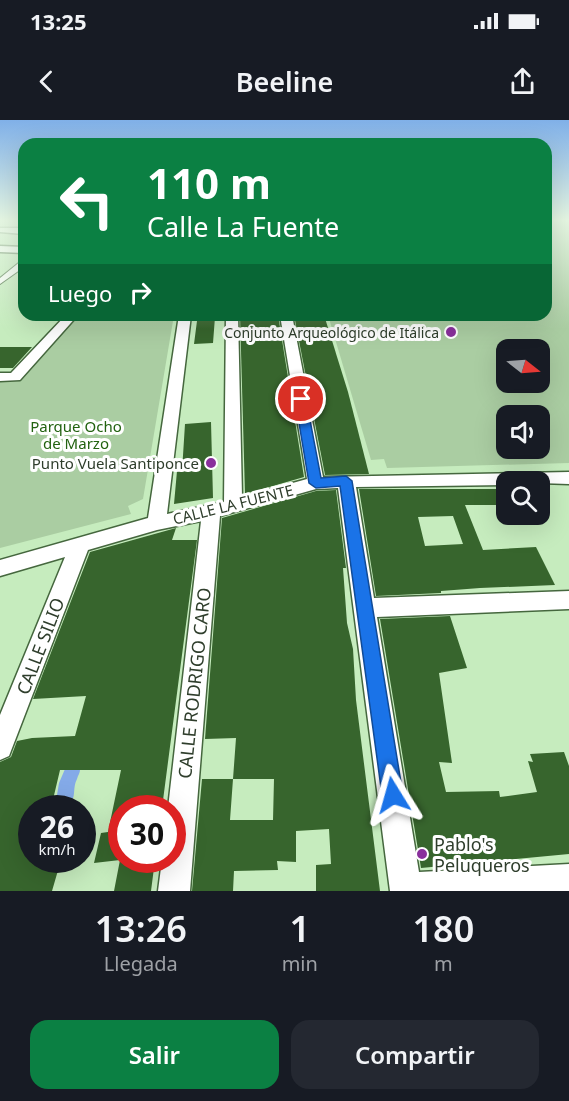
<!DOCTYPE html>
<html lang="es">
<meta charset="utf-8">
<style>
:root{--surface:#171b24;--page:#242831;--text:#f1f3f6;--muted:#9ea1a6;--accent:#0b8043}
body{margin:0;font-family:"Noto Sans",sans-serif;background:var(--page);color:var(--text);height:100vh;display:flex;flex-direction:column;font-size:22px;white-space:nowrap}
*{box-sizing:border-box;margin:0}
p{font-size:20px;color:var(--muted)}
.icon{flex:none;width:33px;height:33px;fill:none;stroke:currentColor;stroke-width:2;stroke-linecap:round;stroke-linejoin:round}
.map{position:relative;height:771px;overflow:hidden}
.drawer{display:flex;flex-direction:column;background:var(--surface);flex:1}
.drawer>*{flex:none}
.guide{position:absolute;left:18px;top:18px;width:534px;height:183px;border-radius:18px;box-shadow:0 6px 24px #0002;background:#0b8043;color:#fff;overflow:hidden}
.needle{width:39px;rotate:107deg}
.tools{position:absolute;left:496px;top:219px;display:grid;gap:12px}
.tools a{display:grid;place-items:center;width:54px;height:54px;border-radius:12px;background:var(--surface);box-shadow:0 6px 24px #0002;font-size:30px}
.speed{position:absolute;left:18px;top:675px;display:flex;gap:12px;font-size:30px;font-weight:700;text-align:center}
.speed>*{display:grid;place-content:center;width:78px;height:78px;border-radius:50%;background:var(--surface);box-shadow:0 6px 24px #0002;line-height:1}
.speed small{font-size:15px;font-weight:400}
.speed .limit{border:9px solid #d22;background:#fff;color:#111}
.pin{position:absolute;display:grid;place-items:center;width:51px;height:51px;color:#fff;margin:-26px;border:3px solid #fff;border-radius:50%;box-shadow:0 2px 6px #0007}
.me{position:absolute;width:66px;margin:-33px;rotate:352deg;stroke-linejoin:round;filter:drop-shadow(0 0 4px #0008)}
.turn{display:flex;align-items:center;gap:21px;height:126px;padding:0 30px;font-size:27px}
.turn .icon{width:78px;height:78px;stroke-width:2.5}
.turn b{display:block;font-size:42px;line-height:51px}
.then{display:flex;align-items:center;height:57px;padding:0 30px;background:#0003;gap:12px;font-size:22px}
.eta{display:flex;justify-content:space-evenly;align-items:center;height:102px;text-align:center}
.eta b{font-size:36px;font-weight:600;line-height:42px}
.primary-button{display:flex;gap:12px;margin-top:auto;padding:12px 30px}
.primary-button a{flex:1;height:69px;border-radius:18px;background:var(--accent);color:#fff;font-size:24px;font-weight:600;line-height:69px;text-align:center}
.primary-button a+a{background:var(--page);color:var(--text)}
.status{display:flex;justify-content:space-between;align-items:center;height:42px;padding:0 30px;background:var(--surface);direction:ltr}
.status svg{height:16px;fill:currentColor}
header{display:flex;justify-content:space-between;align-items:center;height:78px;padding:0 30px;background:var(--surface);font-size:27px;font-weight:600}
.map>svg:first-child{display:block}
</style>
<div class="status"><b>13:25</b><svg viewBox="0 0 49 12"><path d="M0 12V9h3v3zM5 12V6h3v6zM10 12V3h3v9zM15 12V0h3v12zM26 1h20v11H26zM47 4h2v5h-2z"/></svg></div>
<header><svg class="icon" aria-label="back" viewBox="0 0 24 24"><path d="M15 5l-7 7 7 7"/></svg>Beeline<svg class="icon" aria-label="share" viewBox="0 0 24 24"><path d="M12 15V3M7 8l5-5 5 5M5 13v7h14v-7"/></svg></header>
<div class="map">
<svg width="569" height="771" viewBox="0 0 569 771">
<rect width="100%" height="100%" fill="#c6ecbe"/>
<g fill="#aacda2" fill-rule="evenodd">
<path d="M546,101h23v242l-182,5 -3,-9 -13,1 -43,-145h218zM507,230h33v32h-33zM507,296h33v32h-33z"/>
<path d="M79,195h95l-31,184 -15,7 3,8 -131,34v-166l21,-1z"/>
</g>
<path fill="#84aae8" d="M65,649l15,1c0,3 -2,5 -3,9 -6,12 2,21 -13,27l-8,-5 3,-18z"/>
<g fill="#37652d" fill-rule="evenodd">
<path d="M240,195h38l26,162 -59,17z"/>
<path d="M294,195h30l24,77 21,82 -44,1z"/>
<path d="M200,197h15l-2,26 -19,1 3,-23 3,-1z"/>
<path d="M0,227h32l-19,21h-13z"/>
<path d="M211,302l2,76 -39,6 3,-33h5l3,-47z"/>
<path d="M359,369h148v16h-42l18,45 53,-3 19,38 -75,3 -39,3v2l-65,3zM453,396l10,28 -38,2 -7,-29z"/>
<path d="M336,370l10,78h-3l4,55 6,26 3,51 24,191h-64v-26l15,-1 -2,-35 -33,2v31l-19,-1 1,9 -44,1 -1,20h-41l10,-112h31l3,-41 -31,1 17,-221 94,-27zM233,659h41l-1,41h-43z"/>
<path d="M176,408l-4,12h25l-35,268h-40v52h33l-4,31h-37l6,-31 -26,3 7,-30 7,-1 13,-62h-61l-9,38h-19v52h29l-9,31h-52v-129l11,-5 6,-16 15,-3 43,-2 11,-40 -53,3 57,-147z"/>
<path d="M450,496l17,52 -28,5 13,90 -13,-1 7,30 53,-1 1,6 37,-5 -9,-31 5,1 -3,-8 34,-2 5,14v88l-148,14 -41,-249z"/>
</g>
<g fill="none" stroke-linecap="round" stroke-linejoin="round">
<g stroke="#45673e" stroke-width="2">
<path id="pedestrian" d="M21,141h3v6l-24,17v-6z"/>
</g>
<g stroke="#45673e" stroke-width="3">
<g id="minor">
<path d="M0,108h24v6l-24,-2z"/>
<path d="M0,126l24,1v6l-24,-1z"/>
<path d="M66,195h12l-58,65 -20,1v-8h11z"/>
<path d="M179,195h12l-24,199 57,-12 2,-187h12l4,182 65,-18 -27,-164h12l31,162 246,-5v12l-62,-2v3l-151,2 18,111 195,-7v18l-192,8 42,255 150,-8v27h-179l-52,-403 -22,1 -96,27 -30,375h-32l4,-31h10v-52h-4l33,-287 -44,9 -69,20 -79,206 -9,4v-45l65,-158 -65,19v-16l148,-42z"/>
</g>
</g>
<use href="#pedestrian" fill="#fff" fill-rule="evenodd"/>
<use href="#minor" fill="#fff" fill-rule="evenodd"/>
</g>
<linearGradient id="sky" x2="0" y2="1"><stop stop-color="#80b0e8"/><stop offset="0.48" stop-color="#e5f6e2"/><stop offset="1" stop-color="#e5f6e2" stop-opacity="0"/></linearGradient>
<rect width="569" height="209" fill="url(#sky)"/>
<path fill="#1a73e8" stroke="#114b97" stroke-width="1.5" d="M301,276l5,3 15,79 25,-2 6,5 51,314 -3,7 -7,4 -8,-4 -3,-7 -42,-309 -24,2 -7,-5 -14,-84z"/>
<g fill="#89309c" stroke="#fff" stroke-width="2">
<circle cx="451" cy="212" r="6"/>
<circle cx="211" cy="343" r="6"/>
<circle cx="422" cy="734" r="6"/>
</g>
<g text-anchor="middle" dominant-baseline="central" stroke-width="6" stroke-linejoin="round" paint-order="stroke">
<g font-size="14" fill="#2f3e2c" stroke="#fff" text-anchor="end">
<text x="439" y="212">Conjunto Arqueológico de Itálica</text>
</g>
<g font-size="15" fill="#226210" stroke="#fff">
<text x="76" y="306">Parque Ocho<tspan x="76" dy="17">de Marzo</tspan></text>
</g>
<g font-size="15" fill="#2f3e2c" stroke="#fff" text-anchor="end">
<text x="199" y="343">Punto Vuela Santiponce</text>
</g>
<g font-size="15" fill="#2f3e2c" stroke="#fff">
<text transform="translate(233 384) rotate(-14)">CALLE LA FUENTE</text>
</g>
<g font-size="18" fill="#2f3e2c" stroke="#fff">
<text transform="translate(40 526) rotate(-69)">CALLE SILIO</text>
<text transform="translate(194 563) rotate(-84)">CALLE RODRIGO CARO</text>
</g>
<g font-size="18" fill="#2f3e2c" stroke="#fff" text-anchor="start">
<text x="434" y="724">Pablo's<tspan x="434" dy="21">Peluqueros</tspan></text>
</g>
</g>
</svg>
<div class="tools">
<a><svg class="needle" viewBox="-14 -14 28 28"><path d="M0-13l5 13h-10z" fill="#e53935"/><path d="M0 13l5-13h-10z" fill="#9ea1a6"/></svg></a>
<a><svg class="icon" aria-label="sound" viewBox="0 0 24 24"><path d="M4 9h4l5-4v14l-5-4H4zM17 9q2 3 0 6"/></svg></a>
<a><svg class="icon" aria-label="search" viewBox="0 0 24 24"><circle cx="10" cy="10" r="6"/><path d="M15 15l6 6"/></svg></a>
</div>
<div class="speed"><div>26<small>km/h</small></div><div class="limit">30</div></div>
<div class="pin" style="left:301px;top:279px;background:#d93025"><svg class="icon" aria-label="arrive" viewBox="0 0 24 24"><path d="M6 21V4h12l-3 4 3 4H6"/></svg></div>
<svg class="me" style="left:393px;top:675px" viewBox="-20 -20 40 40"><path d="M0-17L14 15 0 8-14 15z" fill="#1a73e8" stroke="#fff" stroke-width="4"/></svg>
<div class="guide">
<div class="turn"><svg class="icon" aria-label="left" viewBox="0 0 24 24"><path d="M17 20v-9H6M10 6l-5 5 5 5"/></svg><div><b>110 m</b>Calle La Fuente</div></div>
<div class="then">Luego<svg class="icon" aria-label="right" viewBox="0 0 24 24"><path d="M7 20v-9h11M14 6l5 5-5 5"/></svg></div>
</div>
</div>
<section class="drawer">
<div class="eta">
<div><b>13:26</b><p>Llegada</p></div>
<div><b>1</b><p>min</p></div>
<div><b>180</b><p>m</p></div>
</div>
<div class="primary-button"><a>Salir</a><a>Compartir</a></div>
</section>
